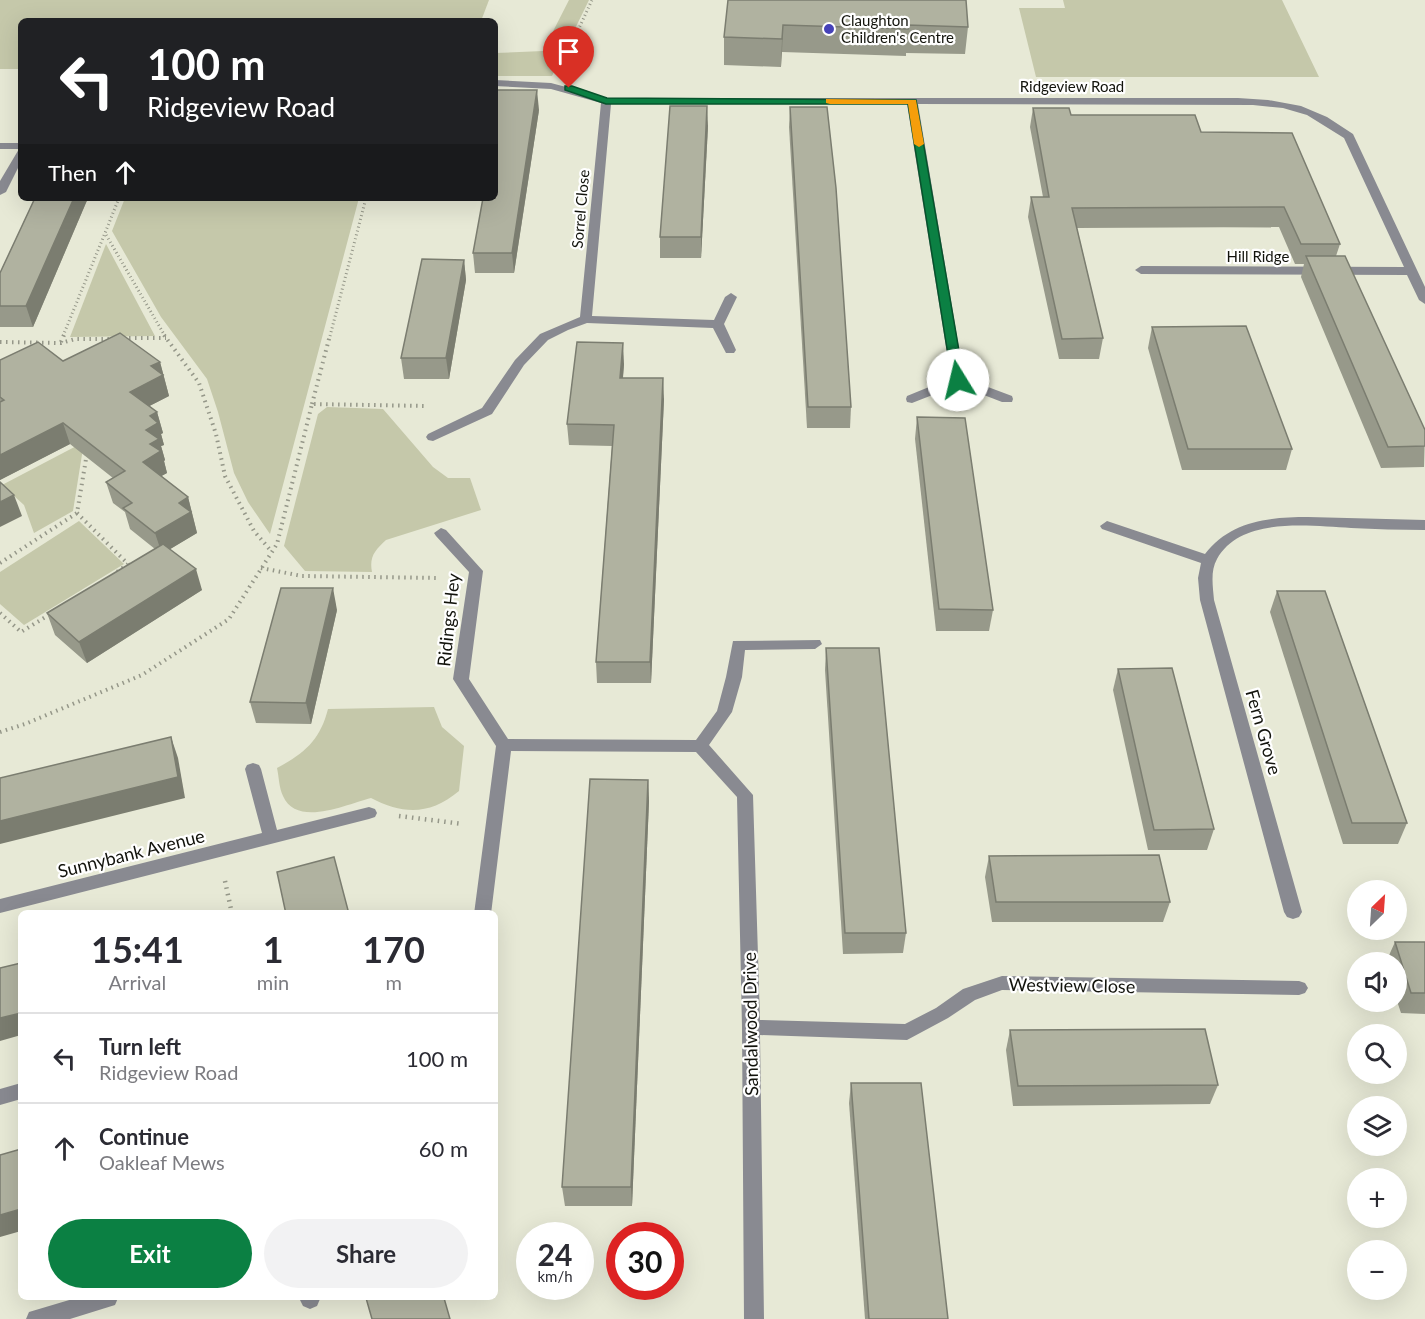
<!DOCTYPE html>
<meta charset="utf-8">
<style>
:root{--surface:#fff;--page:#f2f2f3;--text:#2b2b33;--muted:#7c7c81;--line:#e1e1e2;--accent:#0b8043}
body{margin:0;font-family:Lato,sans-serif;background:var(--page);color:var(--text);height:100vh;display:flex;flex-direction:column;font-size:22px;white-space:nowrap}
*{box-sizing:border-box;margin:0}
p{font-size:20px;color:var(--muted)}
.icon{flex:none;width:33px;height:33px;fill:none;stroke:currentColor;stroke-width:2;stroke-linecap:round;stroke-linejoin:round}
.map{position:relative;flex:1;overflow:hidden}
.panel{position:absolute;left:18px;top:910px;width:480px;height:390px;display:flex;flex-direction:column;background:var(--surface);border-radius:9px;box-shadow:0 6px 24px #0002}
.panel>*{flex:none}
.guide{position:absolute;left:18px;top:18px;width:480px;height:183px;border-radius:9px;box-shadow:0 6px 24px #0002;background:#202124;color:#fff;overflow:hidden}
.needle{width:39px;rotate:25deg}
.buttons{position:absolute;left:1347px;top:880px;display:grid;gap:12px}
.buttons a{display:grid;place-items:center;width:60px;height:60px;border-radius:50%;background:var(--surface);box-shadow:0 6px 24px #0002;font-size:30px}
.speed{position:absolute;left:516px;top:1222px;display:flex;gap:12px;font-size:30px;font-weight:700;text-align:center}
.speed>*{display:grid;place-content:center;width:78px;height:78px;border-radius:50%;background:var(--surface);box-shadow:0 6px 24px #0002;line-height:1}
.speed small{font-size:15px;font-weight:400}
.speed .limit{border:9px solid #d22;background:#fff;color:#111}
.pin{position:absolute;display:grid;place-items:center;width:51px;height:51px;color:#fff;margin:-62px -26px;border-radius:50% 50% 50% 0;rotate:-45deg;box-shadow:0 0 6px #0007}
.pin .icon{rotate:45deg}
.me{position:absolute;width:66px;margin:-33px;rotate:351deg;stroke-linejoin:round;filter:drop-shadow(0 0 4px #0008)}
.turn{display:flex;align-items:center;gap:21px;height:126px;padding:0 30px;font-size:27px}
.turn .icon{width:78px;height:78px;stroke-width:2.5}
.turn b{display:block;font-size:42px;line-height:51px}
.then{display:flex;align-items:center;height:57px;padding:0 30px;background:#0003;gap:12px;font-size:22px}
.eta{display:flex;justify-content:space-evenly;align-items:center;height:102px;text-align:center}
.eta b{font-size:36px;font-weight:700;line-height:42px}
.action{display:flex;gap:12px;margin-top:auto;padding:12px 30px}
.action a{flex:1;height:69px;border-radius:36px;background:var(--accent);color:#fff;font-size:24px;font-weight:700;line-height:69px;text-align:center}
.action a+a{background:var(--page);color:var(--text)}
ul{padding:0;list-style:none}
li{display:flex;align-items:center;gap:18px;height:90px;padding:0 30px;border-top:2px solid var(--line)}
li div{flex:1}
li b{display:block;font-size:22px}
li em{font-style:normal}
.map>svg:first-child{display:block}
</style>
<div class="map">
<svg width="1425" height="1319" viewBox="0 0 1425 1319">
<rect width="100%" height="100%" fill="#e7e9d6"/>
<g fill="#c5c8aa">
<path d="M0,0h489l-8,21h-460v48h-21z"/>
<path d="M569,0h20l-37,76h-57v-23l48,-2z"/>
<path d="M1063,0h219l37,77h-283l-17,-69h46z"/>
<path d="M125,198h234l-89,336 -22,-32 -14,-29 -16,-61 -11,-33 -46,-62 -49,-86z"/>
<path d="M106,244l49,92 -85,1z"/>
<path d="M327,407l56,2 50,58 15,11h22l11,32 -95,30c-11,10 -17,17 -14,32l-67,-1 -21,-25 34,-132z"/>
<path d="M84,442l-11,69 -39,22 -10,-28 -22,-20z"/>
<path d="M79,521l45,43 -100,61 -24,-21v-32z"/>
<path d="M434,707l8,20 22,19 -5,45c-29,24 -55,24 -88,7 -24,6 -74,30 -88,-2 -4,-8 -4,-19 -6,-28 28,-15 43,-28 51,-59z"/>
</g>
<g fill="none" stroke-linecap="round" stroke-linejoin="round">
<g stroke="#959789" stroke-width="3" stroke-dasharray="1 3" stroke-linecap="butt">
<path d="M563,63l29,-63"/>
<path d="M119,198l-14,35 60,103"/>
<path d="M63,336l42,-103"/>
<path d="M330,336l36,-138"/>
</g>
<g stroke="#959789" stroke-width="4" stroke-dasharray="1.5 4.5" stroke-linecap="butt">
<path d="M164,335l35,48 17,51 9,42 29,55 18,21"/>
<path d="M123,338h43"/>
<path d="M0,342l61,1 14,-4h38"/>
<path d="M61,342l3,-7"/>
<path d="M312,404l18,-69"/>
<path d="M77,513l51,51 -11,8"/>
<path d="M0,563l77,-50 10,-60"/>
<path d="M261,568l41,8 138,2"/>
<path d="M0,613l21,19 31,-19"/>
<path d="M0,732l25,-8 117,-49 87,-56 48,-75 35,-140 115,2"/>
</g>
<g stroke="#959789" stroke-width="4.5" stroke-dasharray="1.5 5" stroke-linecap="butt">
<path d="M399,816l64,8"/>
<path d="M225,881l7,33"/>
</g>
<path fill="#898a91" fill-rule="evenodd" d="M21,1083v16l-21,6v-16z"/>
<g fill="#898a91" fill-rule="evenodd">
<path d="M495,80l56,3 56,15h631l30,2 33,6 26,11 26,17 72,153v17l-6,-4 -12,-25 -266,-1 -6,-4 6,-4 263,1 -60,-129 -37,-23 -24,-7 -30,-3 -335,-1 46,274 48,18 1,3 -1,3h-10l-44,-17 -46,18 -5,-1 -1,-3 1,-3 44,-18 -44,-274h-296l-19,212 122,4 11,-23 6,-4 6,4 -13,27 12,26 -2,3h-8l-13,-25 -126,-5 -19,7 -20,10 -24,25 -32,49 -59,27 -5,-1 -2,-3 2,-3 54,-26 33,-48 25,-26 40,-17 21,-214 -50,-14 -56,-3z"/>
<path d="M0,143h21v19l-15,30 -6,3v-14l19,-32h-19z"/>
<path d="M1308,517l117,3v10c-25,0 -50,-1 -74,-2 -42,-2 -110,-12 -134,31 -7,12 -4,28 -3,41l88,312 -3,5 -6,2 -6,-2 -3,-5 -84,-312 -2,-22 3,-15 -99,-34 -2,-3 7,-5 98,33c25,-33 64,-37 103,-37z"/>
<path d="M441,528l5,2 37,41 -14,108 39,60 188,1 21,-29 9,-34 7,-36 87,-1 2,4 -7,5 -70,1 -3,27 -10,35 -23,33 44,50 7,225 145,4 31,-16 27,-19 39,-13 297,5 6,2 3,5 -3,5 -6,2 -297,-5 -27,10 -27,18 -41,22 -147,-5 4,284h-20l-2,-292 -5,-230 -41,-45 -185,-1 -20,163h-17l22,-168 -43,-67 16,-107 -33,-36 -2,-3z"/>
<path d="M253,763l6,2 2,4 16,61 92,-23 6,2 2,4 -2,4 -6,2 -369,94v-14l262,-66 -17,-64 2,-4z"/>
<path d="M76,1298h42l-3,7 -45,14h-44l3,-7z"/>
<path d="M299,1298h20l1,1 -3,7 -7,3 -7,-3z"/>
</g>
</g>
<g fill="#97998a">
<path d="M728,0l240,27 -3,27 -59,-1v3l-124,-4 -1,15 -57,-2v-28z"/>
<path d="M790,107l61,300 -1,21h-43l-18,-301z"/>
<path d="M1033,108l38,7 130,17 139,112 -4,12 89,174 -1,37 -43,1 -80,-191 3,-13h-9l-16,-37 -202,1 26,110 -4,21h-40l-31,-142 3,-20h12l-13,-70z"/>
<path d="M539,110l-25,163h-39l-2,-20z"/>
<path d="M708,126l-7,132h-41v-21z"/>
<path d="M35,198h53l-55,129h-33v-54z"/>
<path d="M464,260l2,20 -17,99h-45l-3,-21z"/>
<path d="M1152,327l140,122 -6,21h-104l-34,-122z"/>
<path d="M0,360l160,2 9,34 -20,10 8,6 6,21 -2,1 3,11 -3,1 4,14 -1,1 3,12 -6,3 27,21 9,36 -27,16 32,41 -115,73 -32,-28 -8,-22 108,-64 -25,-20 -5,-17 -12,-9 -7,-21 7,-4 -43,-34 -70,36z"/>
<path d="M624,364l-1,14 41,21 -13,284h-54l-1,-21 16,-216 -43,-1 -2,-21z"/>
<path d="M917,417l76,193 -4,21h-53l-21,-192z"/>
<path d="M1277,591l130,232 -9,21h-55l-73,-232z"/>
<path d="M337,610l-26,114 -55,-1 -6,-21z"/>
<path d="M826,648l80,285 -3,20 -60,1 -18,-284z"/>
<path d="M1118,669l96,160 -7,21h-59l-35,-160z"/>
<path d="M648,780l1,21 -17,405h-67l-3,-19z"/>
<path d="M989,856l181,46 -7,20h-171l-7,-45z"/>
<path d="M1395,942h30v72l-24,-1 -5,-15v-35h-10v-1z"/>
<path d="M1010,1030l208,55 -8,19 -197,2 -7,-56z"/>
<path d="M851,1083l97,236h-83l-16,-216z"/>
</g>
<g fill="#7b7d70">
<path d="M783,25l-1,27 -1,15 1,-28z"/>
<path d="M537,90l2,20 -25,163 -2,-20z"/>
<path d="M707,106l1,20 -7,132v-21z"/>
<path d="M74,198h14l-55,129 -7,-21z"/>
<path d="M464,260l2,20 -17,99 -3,-21z"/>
<path d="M623,343l1,21 -3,35 -1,-21z"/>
<path d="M160,362l9,34 -33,17 -6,-21 21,-26z"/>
<path d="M663,378l1,21 -13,284 -1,-21z"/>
<path d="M157,412l6,21 -2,1 3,11 -3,1 4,14 -1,1 3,12 -18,10 -6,-21 3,-32 4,-14z"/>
<path d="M63,423l7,21 -70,36v-25z"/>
<path d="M14,495l8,21 -22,11v-25z"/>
<path d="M188,497l9,36 -35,21 -7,-21 24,-30z"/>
<path d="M196,569l6,21 -115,73 -8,-21z"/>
<path d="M333,588l4,22 -26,114 -5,-21z"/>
<path d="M171,737l7,21 7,40 -185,46v-23z"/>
<path d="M648,780l1,21 -17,405 -1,-19z"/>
<path d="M21,1013v22l-21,6v-23z"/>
<path d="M21,1209v22l-21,6v-22z"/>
</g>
<g fill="#b0b2a0" stroke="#7b7d70" stroke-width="1.5">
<path d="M728,0h238l2,27 -60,-2v4l-125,-4 -1,14 -58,-2z"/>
<path d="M495,90h42l-25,163h-39l10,-55h12z"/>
<path d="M670,106h37l-6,131h-41z"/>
<path d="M790,107h37l9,81 15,219h-43z"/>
<path d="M1033,108h36l2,7h124l6,17 91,1 48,111h-39l-17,-37 -212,1 31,130 -41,1 -31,-142h18z"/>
<path d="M35,198h39l-48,108h-26v-33z"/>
<path d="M1306,256h39l80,174v16l-37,1z"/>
<path d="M422,259l42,1 -18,98h-45z"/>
<path d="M1246,326l46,123h-104l-36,-122z"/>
<path d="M120,333l40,29 -9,4 12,9 -33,17 27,20 -7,4 8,7 -12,7 13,9 -9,5 11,7 -18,11 45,35 -9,6 12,9 -36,21 -32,-25 9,-5 -26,-21 19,-11 -62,-48 -63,32v-53l4,-2 -4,-3v-37l38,-18 25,19z"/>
<path d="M577,342l46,1 -3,35h43l-13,284h-54l18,-237 -47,-1z"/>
<path d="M917,417l48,1 28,192 -54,-1z"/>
<path d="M0,482l14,13 -14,7z"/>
<path d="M163,544l33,25 -117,73 -32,-29z"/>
<path d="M281,588h52l-27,115 -56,-1z"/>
<path d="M1277,591h48l82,232h-55z"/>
<path d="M826,648h53l27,285h-61z"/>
<path d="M1172,668l42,161 -60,1 -36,-161z"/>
<path d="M171,737l7,40 -178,44v-43z"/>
<path d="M590,779l58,1 -17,407h-69z"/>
<path d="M1159,855l11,47h-174l-7,-46z"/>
<path d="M334,857l15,57h-63l-9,-42z"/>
<path d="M1395,942h30v51h-14z"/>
<path d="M21,963v50l-21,5v-50z"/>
<path d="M1205,1029l13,56 -200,1 -8,-56z"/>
<path d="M851,1083h70l27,236h-79z"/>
<path d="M21,1149v60l-21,6v-60z"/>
<path d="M366,1298h78l6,21h-78z"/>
</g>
<path fill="#0b8043" stroke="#07532c" stroke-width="1.5" d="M565,86h7l35,12 309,2 48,280 -2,2h-8l-2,-2 -44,-276h-302l-41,-14z"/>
<path fill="#f59e0b" d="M826,99l90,1 8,44 -5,3 -5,-3 -6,-40h-78l-4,-1z"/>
<circle fill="#4642b8" stroke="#fff" stroke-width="2" cx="829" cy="29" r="6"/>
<g text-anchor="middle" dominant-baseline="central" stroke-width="4.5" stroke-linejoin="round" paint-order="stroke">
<g font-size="15" fill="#12130c" stroke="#fff" text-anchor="start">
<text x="841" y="20">Claughton<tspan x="841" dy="17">Children's Centre</tspan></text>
</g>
<g font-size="15" fill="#12130c" stroke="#fff">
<text x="1072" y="86">Ridgeview Road</text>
<text transform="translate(580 209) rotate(-85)">Sorrel Close</text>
<text x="1258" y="256">Hill Ridge</text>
</g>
<g font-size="18" fill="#12130c" stroke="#fff">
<text transform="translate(448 620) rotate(-84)">Ridings Hey</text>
<text transform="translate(1264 732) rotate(74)">Fern Grove</text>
<text transform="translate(131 853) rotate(-14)">Sunnybank Avenue</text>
<text transform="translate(1072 985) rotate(1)">Westview Close</text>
<text transform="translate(750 1024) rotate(-91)">Sandalwood Drive</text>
</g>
</g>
</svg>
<div class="buttons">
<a><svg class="needle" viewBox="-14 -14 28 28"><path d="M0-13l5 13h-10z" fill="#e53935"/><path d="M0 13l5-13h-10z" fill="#7c7c81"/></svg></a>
<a><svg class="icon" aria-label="sound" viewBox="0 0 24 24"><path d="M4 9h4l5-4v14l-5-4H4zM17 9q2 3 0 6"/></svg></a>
<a><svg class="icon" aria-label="search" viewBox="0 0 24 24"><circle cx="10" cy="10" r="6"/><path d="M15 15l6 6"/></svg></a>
<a><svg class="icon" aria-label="layers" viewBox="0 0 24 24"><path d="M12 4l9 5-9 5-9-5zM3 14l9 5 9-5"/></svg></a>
<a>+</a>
<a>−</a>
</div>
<div class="speed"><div>24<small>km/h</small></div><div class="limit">30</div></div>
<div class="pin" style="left:569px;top:88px;background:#d93025"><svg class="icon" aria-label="arrive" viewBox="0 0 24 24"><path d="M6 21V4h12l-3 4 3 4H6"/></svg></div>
<svg class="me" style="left:958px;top:380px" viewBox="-20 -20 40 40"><circle r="19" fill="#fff"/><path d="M0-13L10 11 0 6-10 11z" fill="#0b8043"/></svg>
<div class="guide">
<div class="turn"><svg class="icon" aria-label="left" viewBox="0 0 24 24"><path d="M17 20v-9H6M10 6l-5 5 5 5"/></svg><div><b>100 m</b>Ridgeview Road</div></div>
<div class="then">Then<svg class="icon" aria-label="ahead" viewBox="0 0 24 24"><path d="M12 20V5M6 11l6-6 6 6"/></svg></div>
</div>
<section class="panel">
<div class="eta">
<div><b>15:41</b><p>Arrival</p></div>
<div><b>1</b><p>min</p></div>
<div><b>170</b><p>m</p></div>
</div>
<ul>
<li><svg class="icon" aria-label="left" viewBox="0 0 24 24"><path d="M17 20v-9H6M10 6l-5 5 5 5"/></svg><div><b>Turn left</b><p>Ridgeview Road</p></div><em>100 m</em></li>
<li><svg class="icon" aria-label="ahead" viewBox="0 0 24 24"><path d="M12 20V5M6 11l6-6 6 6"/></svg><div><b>Continue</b><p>Oakleaf Mews</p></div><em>60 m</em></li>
</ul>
<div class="action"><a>Exit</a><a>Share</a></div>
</section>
</div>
